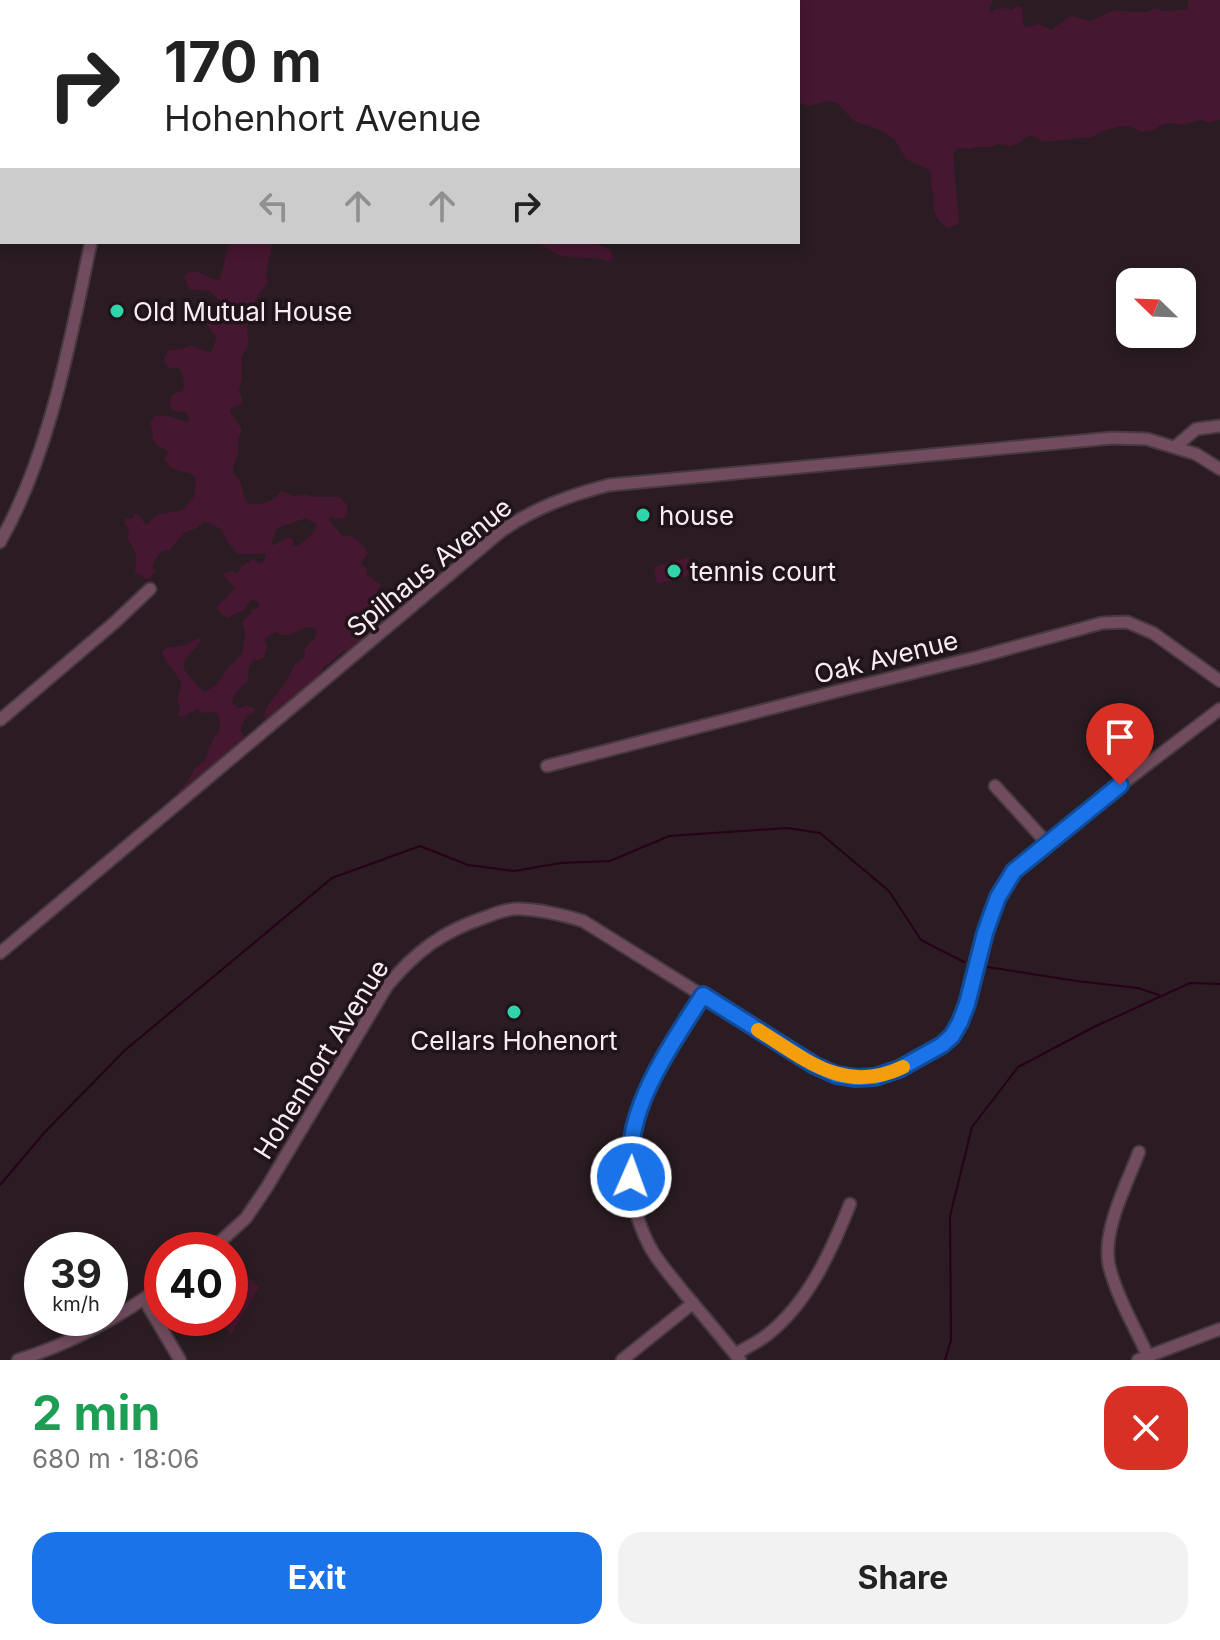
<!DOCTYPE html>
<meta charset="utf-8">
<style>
:root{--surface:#fff;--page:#f2f2f2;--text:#222;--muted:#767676;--accent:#1a73e8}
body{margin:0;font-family:Inter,sans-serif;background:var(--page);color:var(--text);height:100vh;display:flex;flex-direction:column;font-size:30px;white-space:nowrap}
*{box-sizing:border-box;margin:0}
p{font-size:26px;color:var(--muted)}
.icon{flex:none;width:44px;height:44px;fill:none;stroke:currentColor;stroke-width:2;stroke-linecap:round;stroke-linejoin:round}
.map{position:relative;height:1360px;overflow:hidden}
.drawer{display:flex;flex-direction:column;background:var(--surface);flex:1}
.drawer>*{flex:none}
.guide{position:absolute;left:0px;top:0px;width:800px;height:244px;box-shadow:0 4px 12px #0003;background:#fff;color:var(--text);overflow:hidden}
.needle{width:52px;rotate:293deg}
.buttons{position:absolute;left:1116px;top:268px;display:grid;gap:16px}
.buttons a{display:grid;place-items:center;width:80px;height:80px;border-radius:16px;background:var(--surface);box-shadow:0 4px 12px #0003;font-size:40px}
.speed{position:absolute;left:24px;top:1232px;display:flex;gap:16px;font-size:40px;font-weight:700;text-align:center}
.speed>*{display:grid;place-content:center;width:104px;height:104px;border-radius:50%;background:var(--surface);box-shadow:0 4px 12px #0003;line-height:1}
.speed small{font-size:20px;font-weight:400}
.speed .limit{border:12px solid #d22;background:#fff;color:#111}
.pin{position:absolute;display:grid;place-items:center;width:68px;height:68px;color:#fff;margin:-82px -34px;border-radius:50% 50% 50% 0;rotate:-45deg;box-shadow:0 0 8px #0007}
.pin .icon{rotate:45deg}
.me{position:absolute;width:88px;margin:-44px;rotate:2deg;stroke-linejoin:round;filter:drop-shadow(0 0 6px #0008)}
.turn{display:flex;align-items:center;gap:28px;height:168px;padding:0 32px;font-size:36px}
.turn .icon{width:104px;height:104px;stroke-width:2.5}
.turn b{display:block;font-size:56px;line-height:68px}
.lanes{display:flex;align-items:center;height:76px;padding:0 32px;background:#0003;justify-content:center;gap:40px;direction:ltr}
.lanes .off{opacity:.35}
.round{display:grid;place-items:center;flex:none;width:84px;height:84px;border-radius:24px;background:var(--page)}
.overview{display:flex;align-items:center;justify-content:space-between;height:136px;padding:0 32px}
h1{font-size:48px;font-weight:700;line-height:60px;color:#1e9e55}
.button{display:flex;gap:16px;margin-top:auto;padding:16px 32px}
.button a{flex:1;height:92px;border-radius:24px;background:var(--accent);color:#fff;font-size:32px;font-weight:700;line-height:92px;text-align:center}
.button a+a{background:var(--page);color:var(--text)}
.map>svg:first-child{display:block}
</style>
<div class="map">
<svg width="1220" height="1360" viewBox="0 0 1220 1360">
<rect width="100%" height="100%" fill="#2a1c22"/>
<g fill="#451730" fill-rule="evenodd">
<path d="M465,0h528l-4,10 3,3 3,-4 12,-1 4,2 7,-4 4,2 1,16 3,3 14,-3 11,6 19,-14 21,5 23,-11 24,2h9l8,-4 8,3 25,-2v-9h32v120l-11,3 -8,-3 -19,5 -12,-2 -9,2 -7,5 -12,2 -12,-5 -8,-1 -19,5 -11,6 -49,5 -11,-6h-4l-10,8 -8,2 -12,-2 -8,3h-12l-8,2 -13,-1 -4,6 6,67 -2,4 -8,3c-15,-7 -17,-19 -15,-34 -5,-7 -1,-16 -5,-24l-23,-11 -11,-19 -13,-9 -28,-10 -17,-18 -8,-2 -21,5 -10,-4v-100h-335z"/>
<path d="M229,242l43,1 -6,31 2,8 -13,18 -1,12 -5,7 -2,9 2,17 -7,11 -1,13 1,8 -3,15 3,4v8l-11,4 -1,4 12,17 -4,13v12l-5,12v8l7,6 4,16 5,8c19,0 20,-1 33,-13l12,5 13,-2 8,3h25l8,9 -1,9 -3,3 -8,1 -4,-2 -3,2 13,17 6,-1c8,3 18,11 20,19l-7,8 1,3 5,3 -1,6 15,11 -4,6 1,5 7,3 9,1 5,8 -2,4 -8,2 -11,13 -8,-3 -3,-4h-4l-1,5 5,5 -4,9 -6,3 -9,9 -7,1 -12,12 -4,1 -5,9 -12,15 -26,16 -14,14 -4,-2 2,-9 20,-26 9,-18 9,-6 1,-9c5,-8 14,-11 10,-21 -15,-6 -22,15 -39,4l-7,3 -4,4 2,8 -3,10 -6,4 -4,-2c-8,11 -4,13 -7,24 -8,4 -12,10 -15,19l5,6h4l4,-3 11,4 -3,5 -7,2 -6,14 3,3 1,7 -15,16 -6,1 -15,15 -3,1 -4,8 -24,15v-4l11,-11 7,-13 9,-7 10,-24 5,-5 1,-12 -4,-7 -6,-1 -7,1 -6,-4 -14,8 -5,-2 2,-8 -3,-7 4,-16c-4,-12 -16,-20 -19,-32 7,-8 13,-4 22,-7 5,-1 10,-6 15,-7l2,3 -13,15 -4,7v6l14,18 7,5 12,-8 9,-14 16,-16 3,-21 -3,-11 7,-7 3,-6h5l2,-4 -2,-4 -4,-1 -4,3 -6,8 -5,1 -10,6 -4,-2 -7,-7 1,-4 17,-16c-3,-6 -10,-9 -11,-15l6,-3 8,2 3,-6 12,-8 7,4 4,-1 2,-8c-5,-1 -26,1 -29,-1 -5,-3 -13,-18 -16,-24l-14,-7h-4l-6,6 -12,4 -15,18 -8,1c-5,6 -13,14 -7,20l-5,7 -4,1 -11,-7c0,-6 2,-14 0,-20 -3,-11 -11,-7 -6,-23l-5,-6 1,-4 8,-1 2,-4 4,1 7,10 12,-11 25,-4 11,-14 2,-18c-11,-11 -20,0 -32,-19l5,-7c-23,-13 -12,-6 -19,-29l5,-7c13,-2 20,3 32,6l3,-2 -4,-8 -13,-1 -4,-8 3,-8 11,-5 1,-9 -3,-11 -3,-2h-8l-6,-6v-4l5,-8 13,-1 8,-4 20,8 3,-4 3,-12 -10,-14 1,-4 6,-7 8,-2 1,-8 -13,-11 -20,-2 -5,-12 5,-6c14,0 19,9 31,9zM303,519h4l10,6c-3,9 -12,16 -20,21l-4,-1v-6l-4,-2 -18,9 5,-17z"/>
<path d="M525,242c27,0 61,-6 85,8l3,7 -3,4c-6,0 -12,-3 -18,-3 -10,0 -22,0 -32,-3 -7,-2 -11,-7 -17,-9 -6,-3 -12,-2 -18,-4z"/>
<path d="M689,557l4,18 -36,9 -3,-17z"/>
<path d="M249,1278l10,9 -28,48 -12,-17h11v-19l2,5 13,-5 -4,-9 5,-2 -3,-7z"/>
</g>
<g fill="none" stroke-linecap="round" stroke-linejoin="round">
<g stroke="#270117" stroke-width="2">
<path d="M987,967l90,14 61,7 21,7"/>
<path d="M0,1185l44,-52 80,-82 208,-173 88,-32 48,19 46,6 47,-8 49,-2 59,-25 118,-8 33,5 69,58 32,49 43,22"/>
<path d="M945,1360l6,-20 -1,-124 22,-89 46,-60 76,-40 96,-44 30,1"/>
</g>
<g stroke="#47393f" stroke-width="15">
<g id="minor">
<path d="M23,2l2,-2"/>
<path d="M143,2l1,-2"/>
<path d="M0,32l2,-2"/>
<path d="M1175,447l21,-18 24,-3"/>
<path d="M0,542c50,-88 70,-201 91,-300"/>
<path d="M0,720l114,-97 36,-34"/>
<path d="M547,766l295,-76 136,-33 124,-34 25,-1 26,11 67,48"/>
<path d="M995,786l52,57"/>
<path d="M0,953l500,-421c34,-24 70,-37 109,-47l503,-47 35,1 49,15 24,15"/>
<path d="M703,995c-50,75 -101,159 -54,250 9,18 24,33 36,49 19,22 37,44 55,66"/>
<path d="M1139,1152c-12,32 -37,78 -30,113 7,30 26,63 39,91"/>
<path d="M211,1250l35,-32 21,-31 120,-201c29,-35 56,-55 99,-69 12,-5 24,-9 36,-8 21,1 41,6 61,12l231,144c34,15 59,19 93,-1 15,-8 34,-16 45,-29 12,-15 16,-34 20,-51 9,-37 16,-83 42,-113 15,-17 39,-33 57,-47 49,-39 99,-77 149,-115"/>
<path d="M144,1299l36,61"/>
<path d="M735,1354c11,-6 23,-12 32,-19 41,-32 64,-83 83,-131"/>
<path d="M18,1360c52,-16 100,-42 144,-74"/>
<path d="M622,1360l71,-57"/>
<path d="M1138,1360l82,-31"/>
</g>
</g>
<use href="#minor" stroke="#714c5e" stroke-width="11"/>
</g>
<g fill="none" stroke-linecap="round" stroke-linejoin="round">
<g stroke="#114b97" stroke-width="20">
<path id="route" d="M631,1177c0,-12 -1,-25 1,-37 6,-49 45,-104 71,-145l111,70 22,10 20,3 19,-1 24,-8 43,-24 10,-9 8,-14 7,-18 18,-71 6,-17 7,-19 16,-26 106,-86"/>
</g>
<use href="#route" stroke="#1a73e8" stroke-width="14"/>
<path stroke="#f59e0b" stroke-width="14" d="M758,1030c48,30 87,65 145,37"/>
</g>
<g fill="#30d4aa" stroke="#201319" stroke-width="3">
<circle cx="117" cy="311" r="8"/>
<circle cx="643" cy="515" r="8"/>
<circle cx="674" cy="571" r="8"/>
<circle cx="514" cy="1012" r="8"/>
</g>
<g text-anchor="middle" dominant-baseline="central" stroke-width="7" stroke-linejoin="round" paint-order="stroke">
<g font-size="26" fill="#f7edf2" stroke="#201319" text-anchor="start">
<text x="133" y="311">Old Mutual House</text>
<text x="659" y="515">house</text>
<text x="690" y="571">tennis court</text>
<text x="514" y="1040" text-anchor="middle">Cellars Hohenort</text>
</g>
<g font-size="26" fill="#f7edf2" stroke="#201319">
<text transform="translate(429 567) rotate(-39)">Spilhaus Avenue</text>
<text transform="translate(886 657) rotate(-14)">Oak Avenue</text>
<text transform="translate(321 1059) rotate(-58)">Hohenhort Avenue</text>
</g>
</g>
</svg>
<div class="buttons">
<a><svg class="needle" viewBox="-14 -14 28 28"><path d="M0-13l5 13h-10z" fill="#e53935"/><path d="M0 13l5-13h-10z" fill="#767676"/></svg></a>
</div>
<div class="speed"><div>39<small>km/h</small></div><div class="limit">40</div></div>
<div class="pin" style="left:1120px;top:785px;background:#d93025"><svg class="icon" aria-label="arrive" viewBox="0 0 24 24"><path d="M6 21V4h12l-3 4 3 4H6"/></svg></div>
<svg class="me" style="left:631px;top:1177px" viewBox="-20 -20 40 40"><circle r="17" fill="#1a73e8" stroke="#fff" stroke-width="3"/><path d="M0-11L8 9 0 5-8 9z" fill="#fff"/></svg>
<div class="guide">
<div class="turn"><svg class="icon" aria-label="right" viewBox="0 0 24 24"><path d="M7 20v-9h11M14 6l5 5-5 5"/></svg><div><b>170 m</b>Hohenhort Avenue</div></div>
<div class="lanes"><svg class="icon off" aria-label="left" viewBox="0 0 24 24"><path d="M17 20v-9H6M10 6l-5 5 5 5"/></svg><svg class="icon off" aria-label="ahead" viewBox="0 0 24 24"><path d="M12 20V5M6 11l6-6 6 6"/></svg><svg class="icon off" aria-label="ahead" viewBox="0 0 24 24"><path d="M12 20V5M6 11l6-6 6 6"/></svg><svg class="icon" aria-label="right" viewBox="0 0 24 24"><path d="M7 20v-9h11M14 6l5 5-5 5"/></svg></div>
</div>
</div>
<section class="drawer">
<div class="overview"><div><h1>2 min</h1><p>680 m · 18:06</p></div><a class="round" style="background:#d93025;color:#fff"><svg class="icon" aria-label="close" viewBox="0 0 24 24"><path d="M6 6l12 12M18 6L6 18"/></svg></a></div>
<div class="button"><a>Exit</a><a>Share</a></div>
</section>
